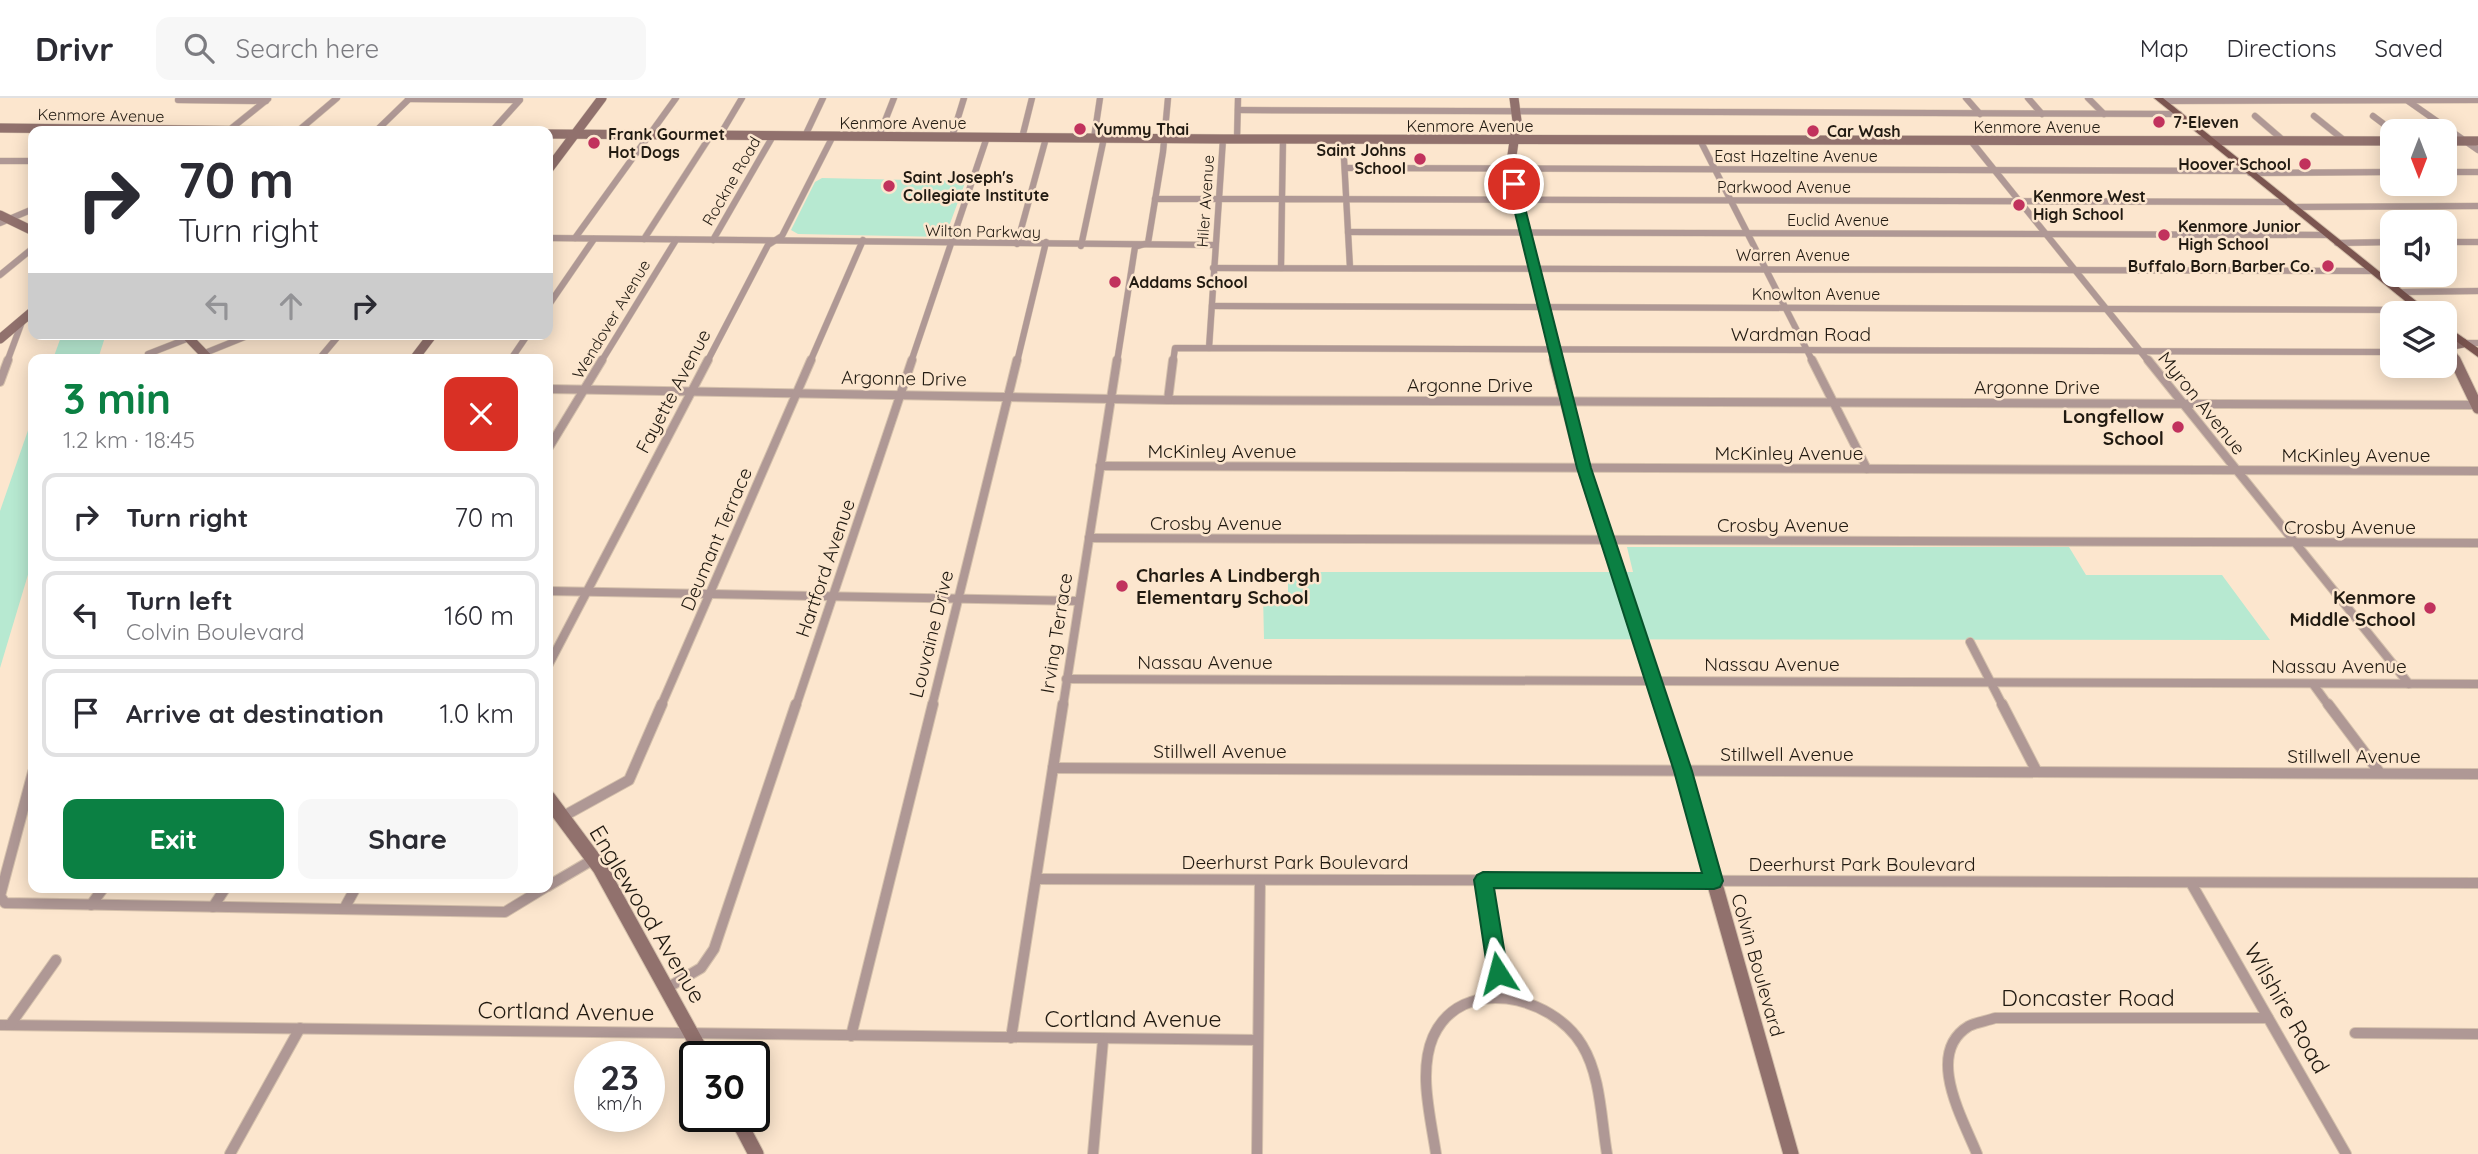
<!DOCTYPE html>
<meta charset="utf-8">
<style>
:root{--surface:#fff;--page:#f7f7f7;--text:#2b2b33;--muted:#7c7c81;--line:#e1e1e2;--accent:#0b8043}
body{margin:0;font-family:Quicksand,sans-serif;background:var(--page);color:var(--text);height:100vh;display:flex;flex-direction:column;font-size:26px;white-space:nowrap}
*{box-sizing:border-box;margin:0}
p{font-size:23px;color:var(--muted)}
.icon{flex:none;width:38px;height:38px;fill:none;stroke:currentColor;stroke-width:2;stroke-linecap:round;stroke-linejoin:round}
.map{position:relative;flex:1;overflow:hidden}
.panel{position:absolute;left:28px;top:256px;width:525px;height:539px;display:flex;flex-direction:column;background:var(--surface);border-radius:14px;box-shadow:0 4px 18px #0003}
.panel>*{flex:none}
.hud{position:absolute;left:28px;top:28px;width:525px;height:214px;border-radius:14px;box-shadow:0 4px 18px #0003;background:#fff;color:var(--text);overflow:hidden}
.needle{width:46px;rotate:180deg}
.controls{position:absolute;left:2380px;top:21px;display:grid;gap:14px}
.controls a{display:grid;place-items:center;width:77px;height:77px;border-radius:14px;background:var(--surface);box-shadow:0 4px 18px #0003;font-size:35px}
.speed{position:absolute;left:574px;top:943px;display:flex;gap:14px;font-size:35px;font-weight:700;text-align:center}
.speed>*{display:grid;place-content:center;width:91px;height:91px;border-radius:50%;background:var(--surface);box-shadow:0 4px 18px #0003;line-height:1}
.speed small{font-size:18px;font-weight:400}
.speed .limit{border:4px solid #111;border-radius:10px;background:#fff;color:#111}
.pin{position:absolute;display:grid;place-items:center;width:60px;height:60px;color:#fff;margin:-30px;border:4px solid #fff;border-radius:50%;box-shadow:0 2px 7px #0007}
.me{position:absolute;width:77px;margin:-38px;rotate:351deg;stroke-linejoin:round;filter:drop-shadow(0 0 5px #0008)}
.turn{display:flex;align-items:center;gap:24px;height:147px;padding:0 35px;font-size:32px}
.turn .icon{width:91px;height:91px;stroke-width:2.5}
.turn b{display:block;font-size:49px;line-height:60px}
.lanes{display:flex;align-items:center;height:66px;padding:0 35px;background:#0003;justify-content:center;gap:35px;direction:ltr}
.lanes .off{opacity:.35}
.round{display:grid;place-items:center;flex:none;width:74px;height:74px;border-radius:14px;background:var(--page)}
.summary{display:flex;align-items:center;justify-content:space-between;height:119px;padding:0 35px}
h1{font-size:42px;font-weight:800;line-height:52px;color:var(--accent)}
.action{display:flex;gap:14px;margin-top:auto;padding:14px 35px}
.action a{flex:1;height:80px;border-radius:14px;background:var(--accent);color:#fff;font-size:28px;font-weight:800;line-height:80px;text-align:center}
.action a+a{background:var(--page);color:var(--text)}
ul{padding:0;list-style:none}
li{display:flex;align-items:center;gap:21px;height:88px;margin:0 14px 10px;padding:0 21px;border:4px solid var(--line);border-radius:14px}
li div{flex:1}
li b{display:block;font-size:26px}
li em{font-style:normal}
header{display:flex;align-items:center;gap:42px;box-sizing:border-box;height:98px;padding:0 35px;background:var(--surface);border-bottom:2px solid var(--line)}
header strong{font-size:33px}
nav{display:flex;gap:38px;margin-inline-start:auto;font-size:24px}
.search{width:490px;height:63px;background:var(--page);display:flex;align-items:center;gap:18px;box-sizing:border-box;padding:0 24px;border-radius:14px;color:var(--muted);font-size:26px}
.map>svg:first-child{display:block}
</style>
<header>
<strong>Drivr</strong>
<div class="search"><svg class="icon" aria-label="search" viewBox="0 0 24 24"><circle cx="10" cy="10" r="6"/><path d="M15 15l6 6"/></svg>Search here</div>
<nav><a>Map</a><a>Directions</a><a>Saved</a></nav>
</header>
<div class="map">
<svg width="2478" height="1056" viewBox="0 0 2478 1056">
<rect width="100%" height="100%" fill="#fce6ce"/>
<g fill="#b7e9d1">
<path d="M822,80l135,3 8,2 -20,54 -147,-3 -7,-4 24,-48z"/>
<path d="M62,236h44l-8,25h-45z"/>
<path d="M33,318v142l-33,110v-157z"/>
<path d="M1627,449h442l17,28h136l48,65 -1006,-1 -1,-44h25v-23h345z"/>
</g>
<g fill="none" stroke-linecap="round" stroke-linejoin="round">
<g stroke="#d5c1ac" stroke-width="7">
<g id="street-far2">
<path d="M1966,0l14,16"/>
<path d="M2028,0l14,16"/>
<path d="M2088,0l16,16"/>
<path d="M408,1l112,1 -28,31"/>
<path d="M178,2l88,1"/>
<path d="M2163,3l315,-1"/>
<path d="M2408,3l70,49"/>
<path d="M1238,12l941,4"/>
<path d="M2255,18l29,25"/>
<path d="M2314,18l31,25"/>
<path d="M2373,18l20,15"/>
<path d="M228,33l40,-32"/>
<path d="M298,33l39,-33"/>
<path d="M376,33l34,-33"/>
<path d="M720,37l22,-37"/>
<path d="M805,38l18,-38"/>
<path d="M879,38l15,-38"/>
<path d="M952,39l12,-39"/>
<path d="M1022,40l10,-40"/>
<path d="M1094,40l6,-40"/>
<path d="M1237,41l1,-41"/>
<path d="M1343,42l7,128"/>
<path d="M1700,42l113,222"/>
<path d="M1971,43l178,221"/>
<path d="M0,63h33"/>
<path d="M1345,70l903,3"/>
<path d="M2445,74h33"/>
<path d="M2250,75l142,-1"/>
<path d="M1155,101h127l1,-59"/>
<path d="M2292,109l186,-1"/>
<path d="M0,125l33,-14"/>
<path d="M1348,134l980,3"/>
<path d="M548,140l667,7"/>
<path d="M575,140l101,-140"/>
<path d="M644,141l67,-104"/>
<path d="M713,142l60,-104"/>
<path d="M2445,144h33"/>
<path d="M2337,145l55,-1"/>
<path d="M1017,146l29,-106"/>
<path d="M1081,148l23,-108"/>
<path d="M1213,170l1160,3"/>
<path d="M1281,170l1,-69 1004,3"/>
<path d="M0,177l33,-27"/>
<path d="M2399,194l79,-1"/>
<path d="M548,208l46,-67"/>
<path d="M1212,208l1209,4"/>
<path d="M2463,245h15"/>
<path d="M1209,250l14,-209"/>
<path d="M205,255l47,-19"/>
<path d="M148,256l41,-16"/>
<path d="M319,261l21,-25"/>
<path d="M511,261l17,-25"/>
<path d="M7,264l16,-43"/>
<path d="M601,264l75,-122"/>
<path d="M707,264l61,-117 14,-9 51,-100"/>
<path d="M810,264l53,-122"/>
<path d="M911,264l76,-225"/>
<path d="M1017,264l29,-120"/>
<path d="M1117,264l18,-115 13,-4 15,-91 5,-54"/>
<path d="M1173,264l2,-14 1217,4"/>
</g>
</g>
<g stroke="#d5c1ac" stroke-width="10">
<g id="street-far1">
<path d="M1812,262l55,109"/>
<path d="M2148,262l261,324"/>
<path d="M0,284l8,-22"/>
<path d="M548,291l620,11 1309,5"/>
<path d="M1168,302l5,-40"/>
<path d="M548,351l54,-89"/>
<path d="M1100,368l1378,5"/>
<path d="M1089,440l1389,5"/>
<path d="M548,493l530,10"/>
<path d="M1970,544l33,64"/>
<path d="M548,568l160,-306"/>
<path d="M1066,581l1412,5"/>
<path d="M2313,586l16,22"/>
<path d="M661,608l150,-346"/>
<path d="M796,608l116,-346"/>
<path d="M932,608l85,-346"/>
<path d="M1063,608l54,-346"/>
</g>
</g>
<g stroke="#d5c1ac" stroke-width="12">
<g id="street">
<path d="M2002,606l35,68"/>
<path d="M2328,606l52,69"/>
<path d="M1053,670l1425,6"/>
<path d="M33,674l-33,124 5,7 500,9 41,-25"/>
<path d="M562,719l67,-37 33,-76"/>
<path d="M1036,781l1442,4"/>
<path d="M1483,782l19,116"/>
<path d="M2191,785l155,271"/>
<path d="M548,788l46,-27"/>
<path d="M91,807l13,-18"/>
<path d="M213,809l13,-20"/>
<path d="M344,811l12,-22"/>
<path d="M667,890l34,-20 13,-19 82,-245"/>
<path d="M0,927l1258,15"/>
<path d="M10,927l46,-65"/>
<path d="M2355,935l123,1"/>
<path d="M851,938l82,-332"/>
<path d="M1011,940l52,-334"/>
<path d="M230,1056l70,-126"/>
<path d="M1093,1056l10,-114"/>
<path d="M1257,1056l3,-274"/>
<path d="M1436,1056c-5,-35 -18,-82 -3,-117 28,-63 119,-42 149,8 19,31 19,74 25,109"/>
<path d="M1977,1056c-14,-35 -53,-101 -8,-128 8,-4 18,-5 26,-8h273"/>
</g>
</g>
<g stroke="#d5c1ac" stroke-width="10">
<g id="secondary-far2">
<path d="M1514,0l3,23 -7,48 46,193"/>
<path d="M0,30l286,3"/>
<path d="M548,36l675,5 1169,2"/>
<path d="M2445,43h33"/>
<path d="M548,72l54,-72"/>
<path d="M0,117l33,16"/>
<path d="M185,236l24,25"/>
<path d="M0,241l33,-28"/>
<path d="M414,261l19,-25"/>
<path d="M2456,264l-4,-9 1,-8 10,-2"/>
</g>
</g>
<g stroke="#d5c1ac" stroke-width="13">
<g id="secondary-far1">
<path d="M1555,262l28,108 78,238"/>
<path d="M2455,262l23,48"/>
</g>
</g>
<g stroke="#d5c1ac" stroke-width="17">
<g id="secondary">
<path d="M1661,606l22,67 108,383"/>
<path d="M548,700l52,70 104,189"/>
<path d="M736,1018l20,38"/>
</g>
</g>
<g stroke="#d5c1ac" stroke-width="2">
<g id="primary">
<path d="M2154,0h9l268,215h-11z"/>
<path d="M2445,227l33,23v9l-33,-24z"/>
</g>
</g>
<use href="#street-far2" stroke="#af9895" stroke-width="6"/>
<use href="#street-far1" stroke="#af9895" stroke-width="8"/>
<use href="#street" stroke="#af9895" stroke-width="10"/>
<use href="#secondary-far2" stroke="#91716d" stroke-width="9"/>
<use href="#secondary-far1" stroke="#91716d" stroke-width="11"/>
<use href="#secondary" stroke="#91716d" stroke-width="15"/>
<use href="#primary" fill="#7b5550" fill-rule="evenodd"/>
</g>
<path fill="#0b8043" stroke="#07532c" stroke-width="2" d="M1514,83l5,3 72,284 101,303 31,110 -3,6 -6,2 -220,-1 14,85 -3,6 -7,3 -7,-3 -3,-6 -14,-93 3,-5 6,-3 219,1 -28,-102 -97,-303 -69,-284z"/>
<g fill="#c1325d" stroke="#fce6ce" stroke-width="2.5">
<circle cx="2159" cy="24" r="7"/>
<circle cx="1080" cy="31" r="7"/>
<circle cx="1813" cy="33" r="7"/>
<circle cx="594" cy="45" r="7"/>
<circle cx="1420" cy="61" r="7"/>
<circle cx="2305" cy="66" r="7"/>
<circle cx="889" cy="88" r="7"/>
<circle cx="2019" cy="107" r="7"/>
<circle cx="2164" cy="137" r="7"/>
<circle cx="2328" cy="168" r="7"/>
<circle cx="1115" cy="184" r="7"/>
<circle cx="2178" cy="329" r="7"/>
<circle cx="1122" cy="488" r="7"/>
<circle cx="2430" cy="510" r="7"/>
</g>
<g text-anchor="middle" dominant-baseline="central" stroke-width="5" stroke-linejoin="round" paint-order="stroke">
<g font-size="16" fill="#211a11" stroke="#fce6ce">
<text transform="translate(101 17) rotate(1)">Kenmore Avenue</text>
<text x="903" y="25">Kenmore Avenue</text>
<text x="1470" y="28">Kenmore Avenue</text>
<text x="2037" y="29">Kenmore Avenue</text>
<text x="1796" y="58">East Hazeltine Avenue</text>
<text transform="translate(731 83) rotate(-60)">Rockne Road</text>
<text x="1784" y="89">Parkwood Avenue</text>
<text transform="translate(1205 103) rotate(-86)">Hiler Avenue</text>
<text x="1838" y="122">Euclid Avenue</text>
<text transform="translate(983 133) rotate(1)">Wilton Parkway</text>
<text x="1793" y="157">Warren Avenue</text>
<text x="1816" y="196">Knowlton Avenue</text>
<text transform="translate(611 221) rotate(-59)">Wendover Avenue</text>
</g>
<g font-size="16" font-weight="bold" fill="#211a11" stroke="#fce6ce" text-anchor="start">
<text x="2173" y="24">7-Eleven</text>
<text x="1094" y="31">Yummy Thai</text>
<text x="1827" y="33">Car Wash</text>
<text x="608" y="36">Frank Gourmet<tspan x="608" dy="18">Hot Dogs</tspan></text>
<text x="1406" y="52" text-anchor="end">Saint Johns<tspan x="1406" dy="18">School</tspan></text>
<text x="2291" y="66" text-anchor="end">Hoover School</text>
<text x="903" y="79">Saint Joseph's<tspan x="903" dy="18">Collegiate Institute</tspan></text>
<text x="2033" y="98">Kenmore West<tspan x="2033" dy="18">High School</tspan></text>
<text x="2178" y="128">Kenmore Junior<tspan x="2178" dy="18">High School</tspan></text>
<text x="2314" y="168" text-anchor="end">Buffalo Born Barber Co.</text>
<text x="1129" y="184">Addams School</text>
</g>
<g font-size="19" fill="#211a11" stroke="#fce6ce">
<text x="1801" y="236">Wardman Road</text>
<text transform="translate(904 280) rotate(1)">Argonne Drive</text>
<text x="1470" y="287">Argonne Drive</text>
<text x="2037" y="289">Argonne Drive</text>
<text transform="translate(673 293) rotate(-62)">Fayette Avenue</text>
<text transform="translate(2202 305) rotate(51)">Myron Avenue</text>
<text x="1222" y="353">McKinley Avenue</text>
<text x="1789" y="355">McKinley Avenue</text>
<text x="2356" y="357">McKinley Avenue</text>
<text x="1216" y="425">Crosby Avenue</text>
<text x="1783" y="427">Crosby Avenue</text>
<text x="2350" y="429">Crosby Avenue</text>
<text transform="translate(716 441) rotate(-67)">Deumant Terrace</text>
<text transform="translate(825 470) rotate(-71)">Hartford Avenue</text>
<text transform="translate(1056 535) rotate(-81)">Irving Terrace</text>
<text transform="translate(931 536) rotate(-76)">Louvaine Drive</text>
<text x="1205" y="564">Nassau Avenue</text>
<text x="1772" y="566">Nassau Avenue</text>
<text x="2339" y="568">Nassau Avenue</text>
<text x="1220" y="653">Stillwell Avenue</text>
<text x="1787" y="656">Stillwell Avenue</text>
<text x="2354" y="658">Stillwell Avenue</text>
<text x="1295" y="764">Deerhurst Park Boulevard</text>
<text x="1862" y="766">Deerhurst Park Boulevard</text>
<text transform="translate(1758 867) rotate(74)">Colvin Boulevard</text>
</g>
<g font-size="19" font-weight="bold" fill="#211a11" stroke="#fce6ce" text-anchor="end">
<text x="2164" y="318">Longfellow<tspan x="2164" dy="22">School</tspan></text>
<text x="1136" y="477" text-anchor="start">Charles A Lindbergh<tspan x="1136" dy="22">Elementary School</tspan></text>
<text x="2416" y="499">Kenmore<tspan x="2416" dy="22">Middle School</tspan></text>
</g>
<g font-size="23" fill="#211a11" stroke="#fce6ce">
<text transform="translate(648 816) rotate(59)">Englewood Avenue</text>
<text x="2088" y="899">Doncaster Road</text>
<text transform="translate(2287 910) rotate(60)">Wilshire Road</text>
<text transform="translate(566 913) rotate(1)">Cortland Avenue</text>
<text x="1133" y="920">Cortland Avenue</text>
</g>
</g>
</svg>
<div class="controls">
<a><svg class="needle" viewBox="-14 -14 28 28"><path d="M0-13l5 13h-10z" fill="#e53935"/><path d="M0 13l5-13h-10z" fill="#7c7c81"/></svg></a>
<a><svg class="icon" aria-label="sound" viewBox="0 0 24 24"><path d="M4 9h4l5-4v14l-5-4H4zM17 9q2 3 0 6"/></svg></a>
<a><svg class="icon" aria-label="layers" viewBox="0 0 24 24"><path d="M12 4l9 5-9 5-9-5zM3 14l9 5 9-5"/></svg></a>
</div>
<div class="speed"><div>23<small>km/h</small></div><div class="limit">30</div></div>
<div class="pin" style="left:1514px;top:86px;background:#d93025"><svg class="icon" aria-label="arrive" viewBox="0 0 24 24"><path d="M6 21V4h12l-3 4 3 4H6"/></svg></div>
<svg class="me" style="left:1498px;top:875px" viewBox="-20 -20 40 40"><path d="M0-17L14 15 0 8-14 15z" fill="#0b8043" stroke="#fff" stroke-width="4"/></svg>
<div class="hud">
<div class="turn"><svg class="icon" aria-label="right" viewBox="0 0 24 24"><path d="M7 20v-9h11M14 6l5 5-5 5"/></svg><div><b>70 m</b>Turn right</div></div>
<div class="lanes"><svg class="icon off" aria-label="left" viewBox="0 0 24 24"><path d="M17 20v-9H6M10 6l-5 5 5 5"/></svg><svg class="icon off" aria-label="ahead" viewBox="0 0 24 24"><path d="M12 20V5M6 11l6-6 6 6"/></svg><svg class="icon" aria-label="right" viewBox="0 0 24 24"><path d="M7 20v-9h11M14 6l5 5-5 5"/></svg></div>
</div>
<section class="panel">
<div class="summary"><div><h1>3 min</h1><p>1.2 km · 18:45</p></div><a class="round" style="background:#d93025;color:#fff"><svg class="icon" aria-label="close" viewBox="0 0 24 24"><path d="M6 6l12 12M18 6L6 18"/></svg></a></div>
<ul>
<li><svg class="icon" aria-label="right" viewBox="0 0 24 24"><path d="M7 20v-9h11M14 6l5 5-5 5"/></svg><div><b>Turn right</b></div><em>70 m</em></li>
<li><svg class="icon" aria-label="left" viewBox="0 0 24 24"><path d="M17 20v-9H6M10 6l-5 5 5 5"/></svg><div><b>Turn left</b><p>Colvin Boulevard</p></div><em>160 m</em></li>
<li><svg class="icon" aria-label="arrive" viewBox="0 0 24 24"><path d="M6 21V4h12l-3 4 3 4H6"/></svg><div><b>Arrive at destination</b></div><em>1.0 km</em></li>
</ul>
<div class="action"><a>Exit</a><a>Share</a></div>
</section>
</div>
